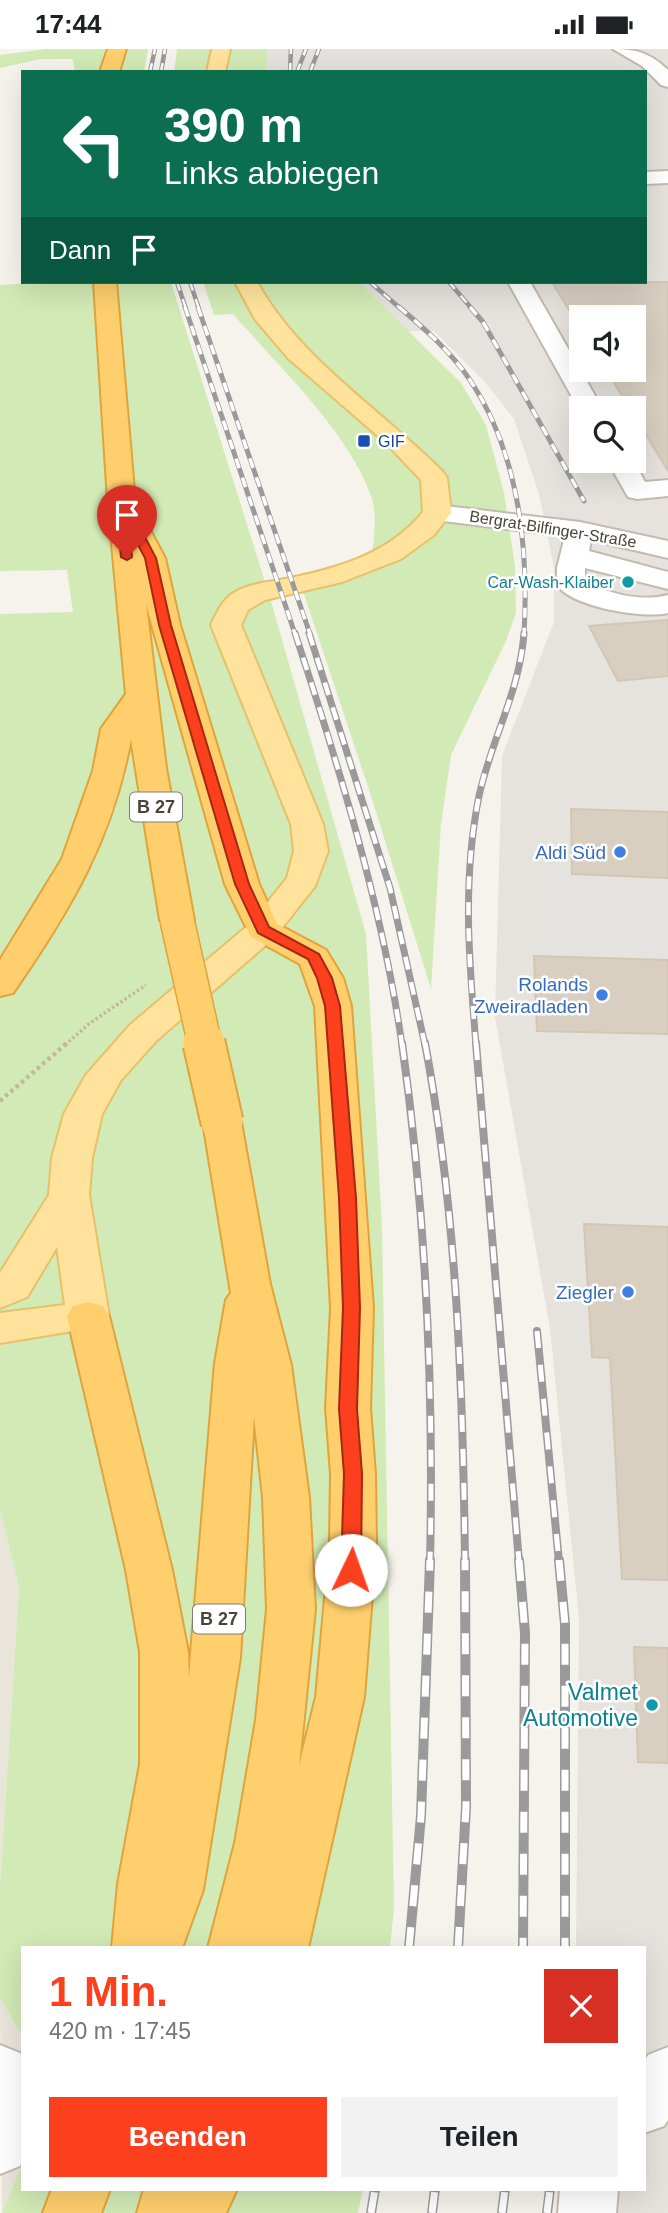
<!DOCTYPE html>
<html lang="de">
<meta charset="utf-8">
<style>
:root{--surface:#fff;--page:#f2f2f2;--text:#202124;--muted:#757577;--accent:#fc3f1d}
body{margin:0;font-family:Arial,sans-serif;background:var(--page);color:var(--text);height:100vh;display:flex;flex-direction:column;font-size:26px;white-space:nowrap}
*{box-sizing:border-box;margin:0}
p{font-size:23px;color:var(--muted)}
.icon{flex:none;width:38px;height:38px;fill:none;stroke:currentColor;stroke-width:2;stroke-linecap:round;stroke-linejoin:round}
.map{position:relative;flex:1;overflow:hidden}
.panel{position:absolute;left:21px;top:1897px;width:625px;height:245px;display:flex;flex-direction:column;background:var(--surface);border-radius:0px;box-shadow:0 7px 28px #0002}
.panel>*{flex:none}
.banner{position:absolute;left:21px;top:21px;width:626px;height:214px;border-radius:0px;box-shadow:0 7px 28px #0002;background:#0b6e4f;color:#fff;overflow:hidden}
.controls{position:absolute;left:569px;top:256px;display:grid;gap:14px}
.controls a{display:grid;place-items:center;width:77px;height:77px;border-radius:0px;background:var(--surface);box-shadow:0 7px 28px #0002;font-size:35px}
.pin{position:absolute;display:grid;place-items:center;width:60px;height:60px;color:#fff;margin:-72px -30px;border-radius:50% 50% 50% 0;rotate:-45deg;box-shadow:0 0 7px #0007}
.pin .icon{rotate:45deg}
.me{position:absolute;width:77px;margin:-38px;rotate:3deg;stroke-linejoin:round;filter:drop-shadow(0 0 5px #0008)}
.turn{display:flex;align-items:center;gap:24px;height:147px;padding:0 28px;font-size:32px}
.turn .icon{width:91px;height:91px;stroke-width:2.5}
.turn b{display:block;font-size:49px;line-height:60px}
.then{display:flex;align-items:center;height:66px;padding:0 28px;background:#0003;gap:14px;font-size:26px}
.round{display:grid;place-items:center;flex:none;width:74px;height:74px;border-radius:0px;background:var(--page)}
.head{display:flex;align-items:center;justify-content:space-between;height:119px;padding:0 28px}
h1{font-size:42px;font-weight:600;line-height:52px;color:var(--accent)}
.action{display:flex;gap:14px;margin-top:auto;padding:14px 28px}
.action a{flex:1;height:80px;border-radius:0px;background:var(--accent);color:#fff;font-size:28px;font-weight:600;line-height:80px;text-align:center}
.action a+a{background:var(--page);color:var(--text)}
.status{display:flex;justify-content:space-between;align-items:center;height:49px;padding:0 35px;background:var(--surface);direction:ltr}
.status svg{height:19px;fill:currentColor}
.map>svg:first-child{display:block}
</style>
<div class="status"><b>17:44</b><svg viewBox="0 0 49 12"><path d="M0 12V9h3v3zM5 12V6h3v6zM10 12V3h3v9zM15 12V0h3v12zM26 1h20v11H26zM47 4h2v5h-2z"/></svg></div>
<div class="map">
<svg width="668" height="2164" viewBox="0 0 668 2164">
<rect width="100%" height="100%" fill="#f6f3ec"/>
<g fill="#eae5da">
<path d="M0,1461l19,77 -19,299z"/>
<path d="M0,1950l23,38v125l-21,51z"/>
</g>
<path fill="#e6e2dd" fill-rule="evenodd" d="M268,0h400v2164h-106l3,-24h79v-241h-68l3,-329 -29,-290 -55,-312 7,-261 52,-134v-54l-15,-74 -25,-75 -29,-37 -51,-51h-26l-49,-49h287v-210h-380zM581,268h53v52h-53zM581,359h53v52h-53z"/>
<g fill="#d2eab5">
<path d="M46,0h102l-4,23h-69l-2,-13h-33l-40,9v-13z"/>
<path d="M177,0h91l-2,23h-92z"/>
<path d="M46,233h125l100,319 95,333 16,294 12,681 -4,39h-367v89l-23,-38v-113l19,-299 -19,-77v-896l73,-2 -6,-42 -67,1v-286z"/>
<path d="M203,233h156l102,101 25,42 18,68 11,73 1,47 -10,28 -55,114 -10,69 -10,165 -59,-190 -72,-217 72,-30c3,-19 5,-41 -2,-59 -25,-65 -91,-126 -137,-179l-19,1z"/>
<path d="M23,2113v27h340l-5,24h-356z"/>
</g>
<path fill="#e5e3e0" d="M541,824l127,5v82l-127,-3z"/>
<g fill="#d8cfc1" stroke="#d3c7b4" stroke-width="2">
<path d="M552,233h116v189l-34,-56v-7h-5l-23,-39h28v-52h-53v13z"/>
<path d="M668,571v56l-50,5 -29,-55z"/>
<path d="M571,760l97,3v66l-96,-4z"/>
<path d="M534,907l134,4v74l-131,-3z"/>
<path d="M584,1175l84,3v353l-46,-1 -12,-221 -18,-1z"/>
<path d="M634,1598l34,1v115l-30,-1z"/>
</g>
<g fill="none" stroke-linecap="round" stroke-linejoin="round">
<g stroke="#c2bbae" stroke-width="4">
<g id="minor">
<path d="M613,0c24,0 37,4 55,21v17l-7,-2 -19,-19z"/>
<path d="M668,122v12l-22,1v-12z"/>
<path d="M508,233h22l72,126h-21v5z"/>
<path d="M607,411h26l12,22 23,-2v16l-31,3 -9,-2z"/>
<path d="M437,456l143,17 88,19v17l-77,-18 -2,11 79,21v17l-83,-21v13c25,13 55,21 83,14v18c-25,6 -96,-6 -111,-28v-17l8,-32 -138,-17 -4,-6 4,-6z"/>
<path d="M0,1996l20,8 3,5v102l-3,6 -20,8z"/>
<path d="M668,1998v73l-4,6 -20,7v-72l4,-6z"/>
<path d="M560,2140h58l-2,24h-58z"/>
</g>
</g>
<g stroke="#e6c16a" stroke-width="4">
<g id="major">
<path d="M212,0h18l-5,23h-18z"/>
<path d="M235,233h22c43,78 125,128 186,190l4,6 4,35 -17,22 -33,24 -59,23 -77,18 -17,10 -7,15 82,199 5,27 -13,35 -40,51 -119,104 -35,39 -19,34 -10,44 -3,37 20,121 -6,10 -103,17v-30l65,-8 -8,-58 -30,50 -27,11v-35l49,-78 3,-37 12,-44 22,-39 44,-50 121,-102 36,-45 7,-27 -3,-27 -80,-199c5,-11 11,-24 21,-31 16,-11 39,-12 58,-16 49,-10 100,-25 133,-66l-2,-32 -35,-37 -98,-85 -33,-39z"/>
</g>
</g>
<g stroke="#e0a43c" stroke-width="4">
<g id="highway">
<path d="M108,0h18l-7,23h-19z"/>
<path d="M94,233h22l19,220 30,56 15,67 79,259 18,40 49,26 17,28 8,28 22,302 -3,100 5,66 1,70 -12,153 -56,251h-100l27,-105 21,-123 11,-111 -4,-112 -9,-81 -14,242 -37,232 -21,58h-70l6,-64 22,-120v-112l-14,-82 -59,-254 6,-10 15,-4 15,4 6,10 63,254 16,82 1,25 26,-314 11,-63 5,-7 -28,-171 5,-8 14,-4 14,4 5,8 29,162 21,81 18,132 6,112 -16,157 17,-69 14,-153 1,-70 -5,-66 5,-100 -16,-302 -15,-42 -49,-27 -26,-53 -79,-280 20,164 28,152 -5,7 -12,3 -12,-3 -5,-7 -29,-181c-19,101 -60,170 -118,254l-13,3v-36l62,-101 31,-88 8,-42 25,-35 -18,-193z"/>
<path d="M52,2140h58l-9,24h-58z"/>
<path d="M144,2140h93l-11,24h-89z"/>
</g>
</g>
<path stroke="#c4b79f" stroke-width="3.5" stroke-dasharray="2.5 2.5" stroke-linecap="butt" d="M65,996l25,-22 56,-38"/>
<path stroke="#c4b79f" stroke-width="4.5" stroke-dasharray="3.5 3.5" stroke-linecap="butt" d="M0,1052l67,-58"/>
<use href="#minor" fill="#fff" fill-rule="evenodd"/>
<use href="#major" fill="#ffe39c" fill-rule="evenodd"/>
<use href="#highway" fill="#ffcf6e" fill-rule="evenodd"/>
<g stroke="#9a9a9a" stroke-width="4.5">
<g id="rail-far4">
<path d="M150,23l5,-23"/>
<path d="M161,23l4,-23"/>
<path d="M290,23l1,-23"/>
<path d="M297,23l9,-23"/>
<path d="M310,23l9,-23"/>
<path d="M177,233l9,27"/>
<path d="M190,233l9,27"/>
<path d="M370,233l31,27"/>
<path d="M449,233l23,27"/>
</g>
</g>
<g stroke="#9a9a9a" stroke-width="5">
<g id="rail-far3">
<path d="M185,258l110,327"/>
<path d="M198,258l112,327"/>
<path d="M399,258c26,22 52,45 71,73 49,73 59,169 54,254"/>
<path d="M470,258l13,15 101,179"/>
</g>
</g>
<g stroke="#9a9a9a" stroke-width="7">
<g id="rail-far2">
<path d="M295,584c44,134 87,272 107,412"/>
<path d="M309,584l81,255 35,157"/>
<path d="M476,996c-7,-84 -14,-165 3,-249 12,-56 41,-105 45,-163"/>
</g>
</g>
<g stroke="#9a9a9a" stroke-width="8">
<g id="rail-far1">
<path d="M402,994c24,173 32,345 28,519"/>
<path d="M425,994c32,171 38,346 40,519"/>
<path d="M476,994l43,519"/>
<path d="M537,1282l22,231"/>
</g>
</g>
<g stroke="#9a9a9a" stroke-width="10">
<g id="rail">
<path d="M519,1511l6,73 -2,315"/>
<path d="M559,1511l6,64v324"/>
<path d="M409,1899l12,-132 9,-256"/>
<path d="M458,1899l8,-141 -1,-247"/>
<path d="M371,2164l4,-24"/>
<path d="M432,2164l3,-24"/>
<path d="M502,2164l3,-24"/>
<path d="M547,2164l3,-24"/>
</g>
</g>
<use href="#rail-far4" stroke="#fff" stroke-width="2.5" stroke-dasharray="9" stroke-linecap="butt"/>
<use href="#rail-far3" stroke="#fff" stroke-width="3.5" stroke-dasharray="10" stroke-linecap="butt"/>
<use href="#rail-far2" stroke="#fff" stroke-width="4.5" stroke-dasharray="13" stroke-linecap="butt"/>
<use href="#rail-far1" stroke="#fff" stroke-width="5" stroke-dasharray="17" stroke-linecap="butt"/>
<use href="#rail" stroke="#fff" stroke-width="7" stroke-dasharray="21" stroke-linecap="butt"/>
<g stroke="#e0a43c" stroke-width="36" stroke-linecap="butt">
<path id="highway-bridge-far1" d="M177,871l28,125"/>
</g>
<g stroke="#e0a43c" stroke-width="45" stroke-linecap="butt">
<path id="highway-bridge" d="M204,994l18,79"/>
</g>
<use href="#highway-bridge-far1" stroke="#ffcf6e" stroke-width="33"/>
<use href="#highway-bridge" stroke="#ffcf6e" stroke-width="41"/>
</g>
<path fill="#fc3f1d" stroke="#a42913" stroke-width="2" d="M121,449l5,3 30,57 15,67 78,259 20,43 50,27 13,24 8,28 16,192 4,110 -3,101 5,65 -1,96 -10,7 -10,-7 3,-96 -5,-65 4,-101 -4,-110 -14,-192 -8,-28 -9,-19 -50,-26 -23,-49 -76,-259 -14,-67 -16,-30 3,29 -5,3 -6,-3 -6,-56z"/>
<rect fill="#1a4fb4" stroke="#fff" stroke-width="2.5" x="357" y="385" width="14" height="14" rx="3.5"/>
<g fill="#0f9aa8" stroke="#fff" stroke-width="2.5">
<circle cx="628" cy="533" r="7"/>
<circle cx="652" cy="1656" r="7"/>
</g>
<g fill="#3f7fe0" stroke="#fff" stroke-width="2.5">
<circle cx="620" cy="803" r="7"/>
<circle cx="602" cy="946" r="7"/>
<circle cx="628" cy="1243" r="7"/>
</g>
<g text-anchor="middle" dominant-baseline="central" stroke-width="5" stroke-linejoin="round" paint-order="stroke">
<g font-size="16" fill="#164399" stroke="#fff" text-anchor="start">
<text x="378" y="392">GIF</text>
</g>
<g font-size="16" fill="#4b4439" stroke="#fff">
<text transform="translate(553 480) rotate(9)">Bergrat-Bilfinger-Straße</text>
</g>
<g font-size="16" fill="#0d838f" stroke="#fff" text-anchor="end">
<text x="614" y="533">Car-Wash-Klaiber</text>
</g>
<g fill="#fff" stroke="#817c74" stroke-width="2">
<rect x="130" y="743.5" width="52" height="29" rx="5"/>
<rect x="193" y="1555.5" width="52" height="29" rx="5"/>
</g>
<g font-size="18" font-weight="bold" fill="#4b4439">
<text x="156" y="758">B 27</text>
<text x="219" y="1570">B 27</text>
</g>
<g font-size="19" fill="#366cbe" stroke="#fff" text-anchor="end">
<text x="606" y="803">Aldi Süd</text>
<text x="588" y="935">Rolands<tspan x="588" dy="22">Zweiradladen</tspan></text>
<text x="614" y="1243">Ziegler</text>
</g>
<g font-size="23" fill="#0d838f" stroke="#fff" text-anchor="end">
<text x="638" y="1643">Valmet<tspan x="638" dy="26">Automotive</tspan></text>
</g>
</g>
</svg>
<div class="controls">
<a><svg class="icon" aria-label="sound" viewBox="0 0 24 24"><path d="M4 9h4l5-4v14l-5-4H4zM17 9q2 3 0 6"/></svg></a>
<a><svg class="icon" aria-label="search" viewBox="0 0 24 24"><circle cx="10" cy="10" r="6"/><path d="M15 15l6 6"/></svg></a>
</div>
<div class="pin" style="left:127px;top:508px;background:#d93025"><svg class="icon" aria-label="arrive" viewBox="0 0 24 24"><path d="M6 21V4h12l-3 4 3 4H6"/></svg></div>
<svg class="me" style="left:351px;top:1521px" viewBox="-20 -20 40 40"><circle r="19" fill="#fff"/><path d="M0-13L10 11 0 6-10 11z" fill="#fc3f1d"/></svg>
<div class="banner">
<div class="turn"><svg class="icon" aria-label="left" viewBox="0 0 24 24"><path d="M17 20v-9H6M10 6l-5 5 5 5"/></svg><div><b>390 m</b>Links abbiegen</div></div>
<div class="then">Dann<svg class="icon" aria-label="arrive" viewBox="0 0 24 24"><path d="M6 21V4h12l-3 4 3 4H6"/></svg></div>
</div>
<section class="panel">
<div class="head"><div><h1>1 Min.</h1><p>420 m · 17:45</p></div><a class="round" style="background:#d93025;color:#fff"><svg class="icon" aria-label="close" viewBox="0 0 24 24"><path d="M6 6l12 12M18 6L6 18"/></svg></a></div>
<div class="action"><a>Beenden</a><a>Teilen</a></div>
</section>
</div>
